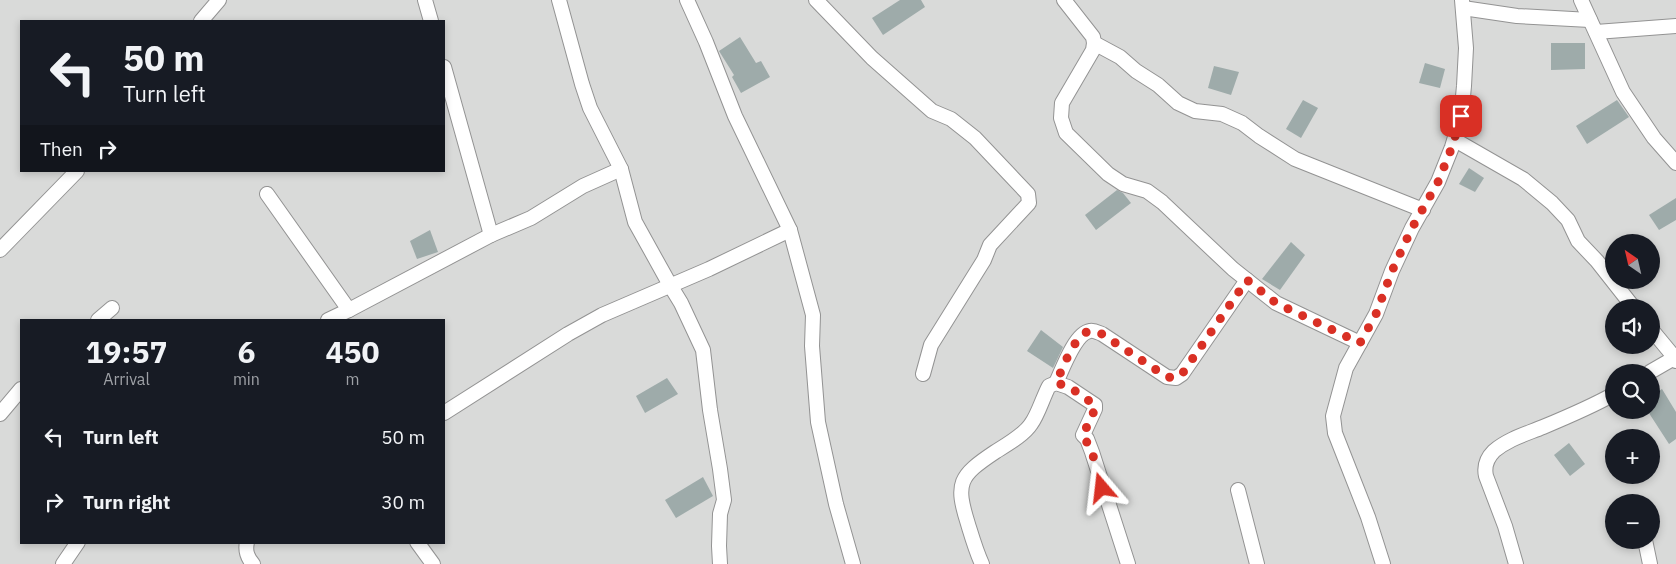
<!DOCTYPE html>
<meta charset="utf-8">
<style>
:root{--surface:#171b24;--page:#20242c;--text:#f1f3f6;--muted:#9ea1a6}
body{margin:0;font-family:"IBM Plex Sans",sans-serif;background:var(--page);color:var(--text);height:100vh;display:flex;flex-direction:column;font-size:19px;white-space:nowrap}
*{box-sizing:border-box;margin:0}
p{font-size:16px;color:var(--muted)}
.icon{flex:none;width:28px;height:28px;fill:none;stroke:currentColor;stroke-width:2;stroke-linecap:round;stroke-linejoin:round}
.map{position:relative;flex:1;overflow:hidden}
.drawer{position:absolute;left:20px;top:319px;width:425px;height:225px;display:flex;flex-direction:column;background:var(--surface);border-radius:0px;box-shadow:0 2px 8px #0003}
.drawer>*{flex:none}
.guide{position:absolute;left:20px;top:20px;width:425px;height:152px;border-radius:0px;box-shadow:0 2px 8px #0003;background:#171b24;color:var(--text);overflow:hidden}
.needle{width:32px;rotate:326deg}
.tools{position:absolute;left:1605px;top:234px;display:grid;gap:10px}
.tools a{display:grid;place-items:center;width:55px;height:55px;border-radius:50%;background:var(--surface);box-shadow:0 2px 8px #0003;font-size:25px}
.pin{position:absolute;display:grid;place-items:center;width:42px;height:42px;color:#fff;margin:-21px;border-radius:10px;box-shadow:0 2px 8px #0006}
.me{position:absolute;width:55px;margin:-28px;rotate:343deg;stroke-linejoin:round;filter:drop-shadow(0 0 4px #0008)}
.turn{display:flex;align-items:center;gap:18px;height:105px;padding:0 20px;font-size:22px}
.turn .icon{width:65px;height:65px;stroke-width:2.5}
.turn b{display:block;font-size:35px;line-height:42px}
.then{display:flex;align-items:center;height:48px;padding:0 20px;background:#0003;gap:10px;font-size:19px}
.eta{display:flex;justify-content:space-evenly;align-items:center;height:85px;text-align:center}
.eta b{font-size:30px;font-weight:700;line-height:35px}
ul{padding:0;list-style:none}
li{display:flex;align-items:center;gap:15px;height:65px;padding:0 20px}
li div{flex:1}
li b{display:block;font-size:19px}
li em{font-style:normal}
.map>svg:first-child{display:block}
</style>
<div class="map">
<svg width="1676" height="564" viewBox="0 0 1676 564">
<rect width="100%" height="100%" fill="#e2ebed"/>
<path fill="#d9dad9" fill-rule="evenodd" d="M0,0h1676v564h-1676zM21,21h423v150h-423zM1614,242h37v38h-37zM1614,308h37v37h-37zM21,320h423v222h-423zM1614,372h37v38h-37zM1614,438h37v37h-37zM1614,502h37v38h-37z"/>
<g fill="#9eabaa">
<path d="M900,0h21l4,7 -42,28 -11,-17z"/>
<path d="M740,37l16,26 5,-2 9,16 -29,16 -9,-16 2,-2 -15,-24z"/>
<path d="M1551,43h34v26l-34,1z"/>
<path d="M1425,63l20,6 -5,19 -21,-5z"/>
<path d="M1214,66l25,6 -8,23 -23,-7z"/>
<path d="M1303,100l15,8 -17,30 -15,-9z"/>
<path d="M1617,100l12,17 -42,27 -11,-18z"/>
<path d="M1469,168l15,10 -9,14 -16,-8z"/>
<path d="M1117,190l6,3 8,10 -35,27 -11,-15z"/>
<path d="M1676,198v22l-17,10 -10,-15z"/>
<path d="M430,230l8,22 -21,7 -7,-18z"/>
<path d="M1291,242l14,13 -25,35 -18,-11z"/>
<path d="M1041,330l22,17 -10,21 -26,-17z"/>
<path d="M667,378l11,16 -33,19 -9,-17z"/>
<path d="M1662,389l14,23v27l-7,5 -22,-34h4v-14z"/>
<path d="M1569,443l16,21 -15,12 -16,-21z"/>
<path d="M703,477l10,19 -37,22 -11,-18z"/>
</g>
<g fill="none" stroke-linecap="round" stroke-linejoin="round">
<g stroke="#939393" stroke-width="16">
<g id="minor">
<path d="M425,0l6,21"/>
<path d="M559,0l23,84 8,24 31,61 14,53 35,63 11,18 22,47 7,60 10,59 4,31 -4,14 -1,32 1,18"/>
<path d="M687,0l19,42 29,74 55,114 23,85 -1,31 6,76 18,82 17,60"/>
<path d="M816,0l56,58 60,53 19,8 24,19 53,56 1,9 -39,42 -6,15 -53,85 -8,29"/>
<path d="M1064,0l29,37 1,6 -1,7 -31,53 -1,15 5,15 42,41 15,10 24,7 15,11 71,67 43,34 84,40"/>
<path d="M1581,0l42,92 31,46 22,25"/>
<path d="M1463,8l54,8 73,4"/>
<path d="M201,21l18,-21"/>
<path d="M1596,32l80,-6"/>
<path d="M1094,43l26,14 16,14 22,14 20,18 17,8 27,3 20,9 17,13 36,23 128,51"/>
<path d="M444,67l47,168"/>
<path d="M1455,140l68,39 29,24 16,17 10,21 19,20 37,47"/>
<path d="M267,194l82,116"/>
<path d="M0,250l77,-79"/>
<path d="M98,320l14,-12"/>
<path d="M328,320l21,-10 142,-75 40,-17 52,-32 38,-17"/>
<path d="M1651,329l24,29 1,3"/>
<path d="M1650,372l26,-15"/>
<path d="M1056,383c6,-13 19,-50 34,-52 4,-1 9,2 12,3l65,43 9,1 6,-4 65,-94"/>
<path d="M444,413l124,-79 34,-19 107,-46 81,-39"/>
<path d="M0,414l21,-25"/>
<path d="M1238,490l19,74"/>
<path d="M1645,540l5,24"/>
<path d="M247,542c-2,9 0,15 6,22"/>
<path d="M417,542l16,22"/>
<path d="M63,564l15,-22"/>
<path d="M982,564c-6,-13 -10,-27 -14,-40 -13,-41 -9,-48 27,-72 11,-7 29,-17 36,-28 7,-9 12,-27 18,-38l7,-3 12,4 27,18v4l-12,26 4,4 5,13 36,112"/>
<path d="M1383,564l-15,-47 -33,-84 -2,-17 13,-48 30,-54 16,-43 20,-43 26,-46 14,-35 9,-30 3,-31 2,-38 -4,-48"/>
<path d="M1516,564l-11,-38 -19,-50c-2,-9 1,-18 8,-25 14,-12 32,-17 49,-24 24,-10 48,-20 71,-33"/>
</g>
</g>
<use href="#minor" stroke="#fff" stroke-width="14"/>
</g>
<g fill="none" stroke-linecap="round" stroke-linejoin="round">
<path stroke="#d93025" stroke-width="9" stroke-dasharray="0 16.2" d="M1102,488l-10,-36 -9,-17 12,-26v-4l-27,-19 -12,-3c6,-13 19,-50 34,-52 4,-1 9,2 12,3l65,43 9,1 6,-4 65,-94 29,23 84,40 16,-29 16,-43 20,-43 26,-46 14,-35 9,-31"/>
</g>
</svg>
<div class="tools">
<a><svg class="needle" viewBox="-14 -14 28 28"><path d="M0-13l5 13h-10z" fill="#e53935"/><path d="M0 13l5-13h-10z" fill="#9ea1a6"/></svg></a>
<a><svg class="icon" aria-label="sound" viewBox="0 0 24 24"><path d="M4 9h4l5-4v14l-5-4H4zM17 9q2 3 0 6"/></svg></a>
<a><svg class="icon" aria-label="search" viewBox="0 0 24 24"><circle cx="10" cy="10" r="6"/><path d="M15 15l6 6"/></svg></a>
<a>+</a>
<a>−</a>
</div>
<div class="pin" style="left:1461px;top:116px;background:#d93025"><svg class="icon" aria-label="arrive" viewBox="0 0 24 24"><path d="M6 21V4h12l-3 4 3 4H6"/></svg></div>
<svg class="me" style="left:1102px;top:488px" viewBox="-20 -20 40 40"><path d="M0-17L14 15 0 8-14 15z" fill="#d93025" stroke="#fff" stroke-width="4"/></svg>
<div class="guide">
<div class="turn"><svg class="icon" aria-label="left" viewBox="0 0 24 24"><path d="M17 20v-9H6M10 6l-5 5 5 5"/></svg><div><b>50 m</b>Turn left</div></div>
<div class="then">Then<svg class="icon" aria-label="right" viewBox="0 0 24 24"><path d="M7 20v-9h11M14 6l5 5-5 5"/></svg></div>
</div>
<section class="drawer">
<div class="eta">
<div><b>19:57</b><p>Arrival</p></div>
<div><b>6</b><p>min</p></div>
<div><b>450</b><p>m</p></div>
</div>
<ul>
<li><svg class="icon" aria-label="left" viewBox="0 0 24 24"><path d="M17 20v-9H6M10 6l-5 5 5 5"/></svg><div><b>Turn left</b></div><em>50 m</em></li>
<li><svg class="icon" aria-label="right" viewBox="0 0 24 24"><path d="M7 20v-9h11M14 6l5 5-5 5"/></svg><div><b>Turn right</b></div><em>30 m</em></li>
</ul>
</section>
</div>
